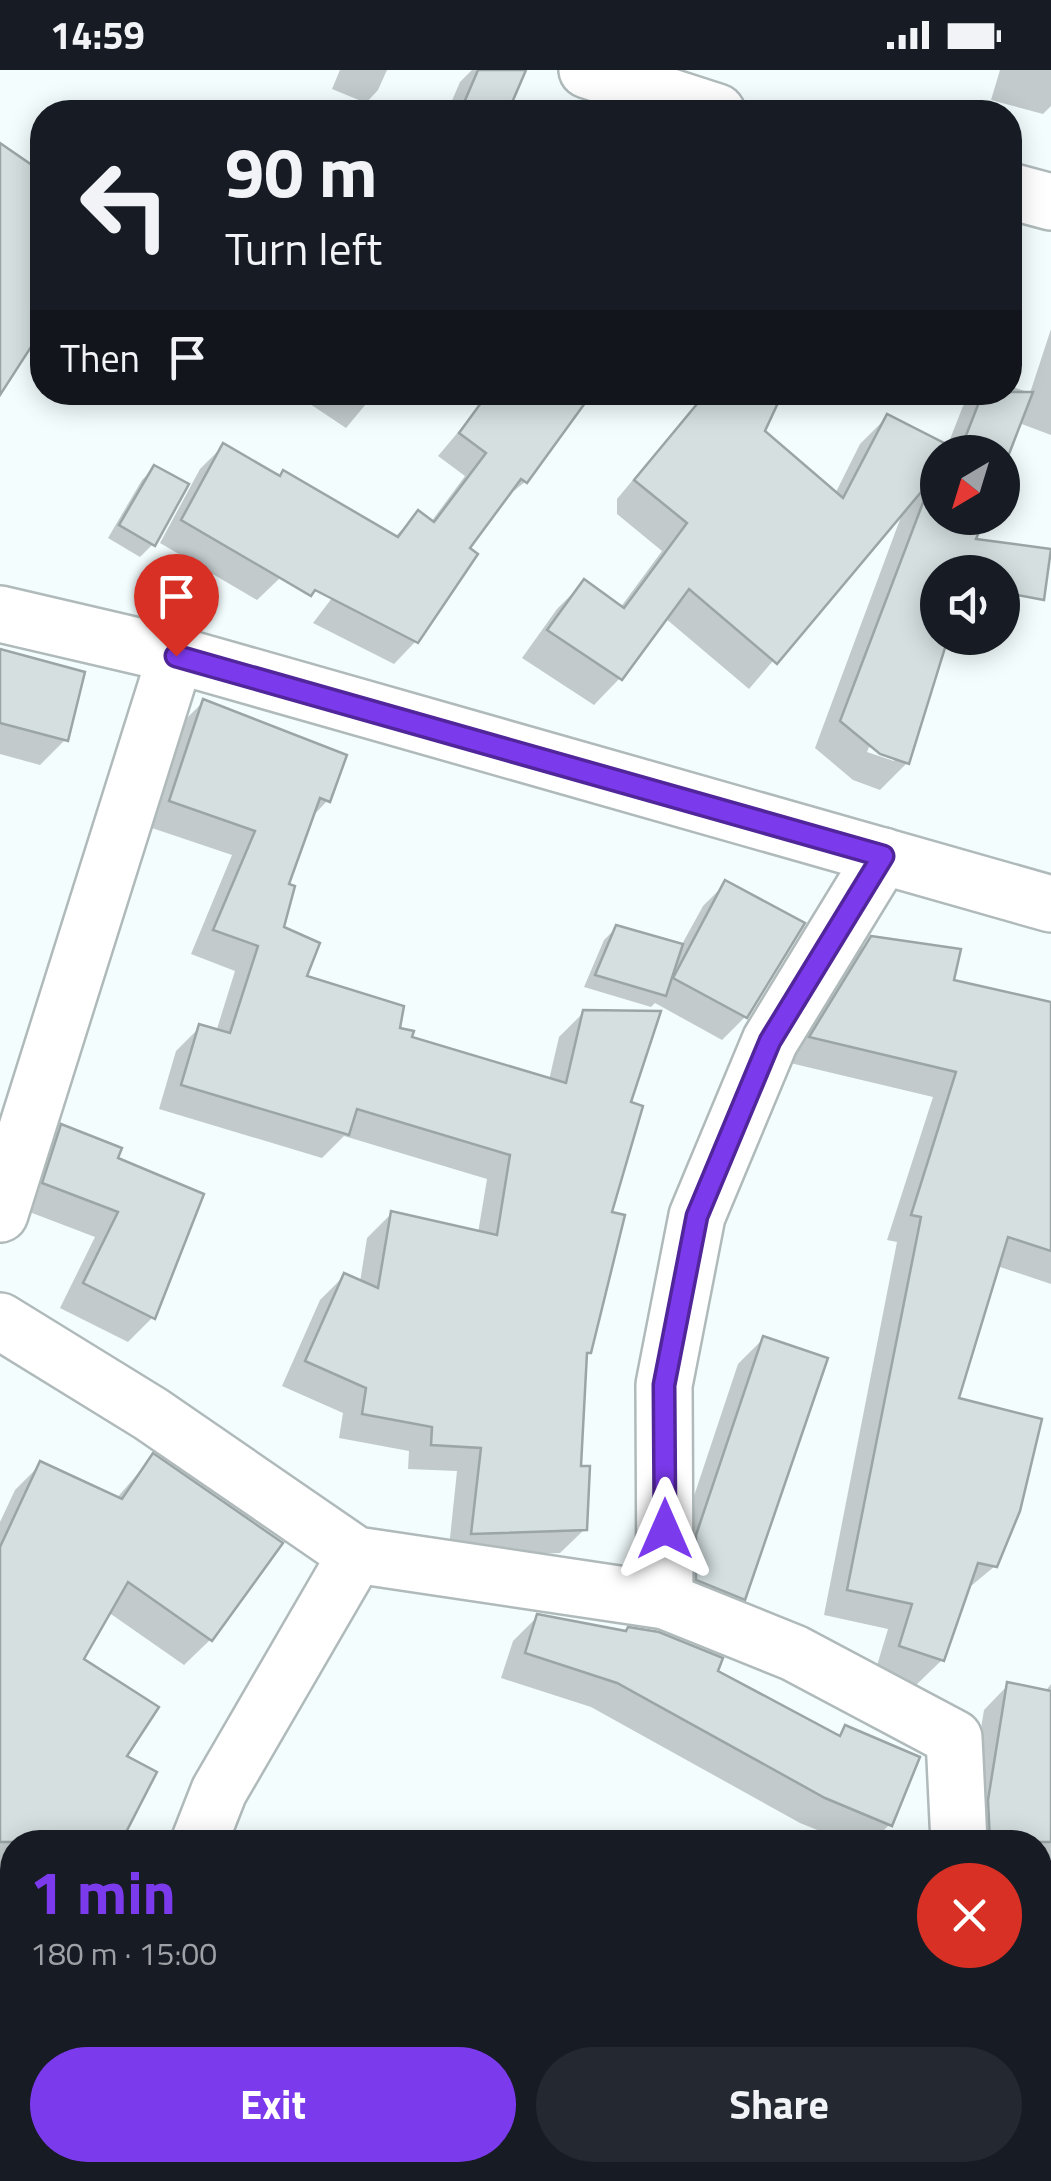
<!DOCTYPE html>
<meta charset="utf-8">
<style>
:root{--surface:#171b24;--page:#242831;--text:#f1f3f6;--muted:#9ea1a6;--accent:#7c3aed}
body{margin:0;font-family:"Titillium Web",sans-serif;background:var(--page);color:var(--text);height:100vh;display:flex;flex-direction:column;font-size:38px;white-space:nowrap}
*{box-sizing:border-box;margin:0}
p{font-size:32px;color:var(--muted)}
.icon{flex:none;width:55px;height:55px;fill:none;stroke:currentColor;stroke-width:2;stroke-linecap:round;stroke-linejoin:round}
.map{position:relative;flex:1;overflow:hidden}
.panel{position:absolute;left:0px;top:1760px;width:1052px;height:352px;display:flex;flex-direction:column;background:var(--surface);border-radius:40px 40px 0 0;box-shadow:0 5px 25px #0003}
.panel>*{flex:none}
.hud{position:absolute;left:30px;top:30px;width:992px;height:305px;border-radius:40px;box-shadow:0 5px 25px #0003;background:#171b24;color:var(--text);overflow:hidden}
.needle{width:65px;rotate:218deg}
.fabs{position:absolute;left:920px;top:365px;display:grid;gap:20px}
.fabs a{display:grid;place-items:center;width:100px;height:100px;border-radius:50%;background:var(--surface);box-shadow:0 5px 25px #0003;font-size:50px}
.pin{position:absolute;display:grid;place-items:center;width:85px;height:85px;color:#fff;margin:-102px -42px;border-radius:50% 50% 50% 0;rotate:-45deg;box-shadow:0 0 10px #0007}
.pin .icon{rotate:45deg}
.me{position:absolute;width:110px;margin:-55px;rotate:0deg;stroke-linejoin:round;filter:drop-shadow(0 0 8px #0008)}
.turn{display:flex;align-items:center;gap:35px;height:210px;padding:0 30px;font-size:45px}
.turn .icon{width:130px;height:130px;stroke-width:2.5}
.turn b{display:block;font-size:70px;line-height:85px}
.then{display:flex;align-items:center;height:95px;padding:0 30px;background:#0003;gap:20px;font-size:38px}
.round{display:grid;place-items:center;flex:none;width:105px;height:105px;border-radius:52px;background:var(--page)}
.overview{display:flex;align-items:center;justify-content:space-between;height:170px;padding:0 30px}
h1{font-size:60px;font-weight:700;line-height:75px;color:var(--accent)}
.button{display:flex;gap:20px;margin-top:auto;padding:20px 30px}
.button a{flex:1;height:115px;border-radius:60px;background:var(--accent);color:#fff;font-size:40px;font-weight:700;line-height:115px;text-align:center}
.button a+a{background:var(--page);color:var(--text)}
.status{display:flex;justify-content:space-between;align-items:center;height:70px;padding:0 50px;background:var(--surface);direction:ltr}
.status svg{height:28px;fill:currentColor}
.map>svg:first-child{display:block}
</style>
<div class="status"><b>14:59</b><svg viewBox="0 0 49 12"><path d="M0 12V9h3v3zM5 12V6h3v6zM10 12V3h3v9zM15 12V0h3v12zM26 1h20v11H26zM47 4h2v5h-2z"/></svg></div>
<div class="map">
<svg width="1051" height="2111" viewBox="0 0 1051 2111">
<rect width="100%" height="100%" fill="#f3fdfe"/>
<g fill="#0003" fill-rule="evenodd">
<path d="M340,0h47l-9,20 -12,13 -34,-14z"/>
<path d="M472,0l50,2 -17,40h-58l13,-30z"/>
<path d="M1000,0h51v36l-8,8 -52,-14z"/>
<path d="M0,76l42,29v167l-7,-5 -35,45z"/>
<path d="M1051,259v106l-32,-12 -17,29h-64v66h44l-22,54h-22l-31,191 -27,27 -27,-10 -38,-32 90,-242 -156,183 -84,-71 -45,60 -26,27 -72,-47 35,-49 27,-27 36,26 42,-57 -45,-37v-15l89,-107h74l-18,40 73,62 25,-50 27,-27 60,30 16,-41 13,-14h34v-6l20,7zM869,677l25,9v5l-27,-9z"/>
<path d="M292,322h84l-30,36z"/>
<path d="M592,322l-67,90 -25,20 -34,46 -50,93 -22,23 -81,-41 51,-67 30,-18 24,-25 13,9 34,-46 -27,-20 53,-63z"/>
<path d="M652,322h26l-10,10z"/>
<path d="M223,376l104,52 -46,79 -24,23 -97,-57 40,-74z"/>
<path d="M154,398l-1,76 -13,13 -32,-19 34,-58z"/>
<path d="M0,582l65,88 -25,25 -40,-11z"/>
<path d="M203,632l125,98 -18,19 -24,67 -5,43 23,49 105,60 140,42 10,-43 25,-25 44,92 -39,248 -4,4 -6,112 6,61 -25,24 -112,4 9,-86 -49,-2 1,-18 -70,-13 4,-25 -61,-27 38,-86 24,-24 16,6 7,-44 24,-24 87,19 9,-54 -143,-43 -22,22 -163,-49 17,-58 24,-24 16,5 19,-61 -44,-17 41,-99 -86,-29 33,-100z"/>
<path d="M726,813l19,134 -23,23 -67,-37 -4,4 -67,-20 20,-47 12,-12 65,18 22,-40z"/>
<path d="M872,868l79,44 100,23v279l-54,-18 -41,134 39,166 -30,25 -23,69 -26,25 -41,-13 13,-43 -64,-14 73,-373 -10,-2 46,-143 -147,-35 60,-98z"/>
<path d="M62,1057l53,32 38,158 -25,25 -68,-34 35,-71 -76,-29 18,-56z"/>
<path d="M763,1269l-20,259 -25,25 -46,-61 66,-198z"/>
<path d="M153,1386l127,87 -70,97 -26,25 -76,-53 -27,48 43,96 30,17 -36,69h-106v172l-12,-8v-484l15,-32 26,-26 75,35z"/>
<path d="M538,1546l87,18 89,38 123,65 9,-9 43,97 -17,17h-25l-47,-19 -209,-116 -90,-29 12,-37z"/>
<path d="M1051,1614v299h-11v-141h-75v-16l19,-116 24,-25 37,7z"/>
<path d="M1045,1959h6v152h-150l1,-11h138v-136z"/>
<path d="M187,2100h335l-9,11h-308z"/>
</g>
<g fill="#d5dfe0" stroke="#9ba5a6" stroke-width="2.5">
<path d="M478,0h48l-18,42h-48z"/>
<path d="M0,73l42,29v158l-42,65z"/>
<path d="M489,322h104l-66,91 -6,-4 -51,69 8,6 -60,89 -103,-53 -4,6 -130,-76 42,-77 57,33 3,-6 115,67 20,-27 16,12 52,-69 -27,-20z"/>
<path d="M707,322h76l-18,39 78,67 44,-84 73,37 23,-59h50l-31,80v-20h-64v66h47l-9,21 75,10 -7,51 -42,-8v-20h-64v66h10l-39,126 -29,-10 -40,-33 92,-242 -155,185 -88,-75 -67,91 -75,-50 37,-51 40,29 63,-85 -53,-43z"/>
<path d="M154,395l35,19 -34,62 -36,-21z"/>
<path d="M0,579l85,23 -17,69 -68,-18z"/>
<path d="M203,629l144,56 -17,47 -10,-4 -31,86 6,2 -11,41 36,16 -13,33 97,30 -4,22 14,3 -2,6 154,46 17,-73 78,1 -30,91 12,4 -31,106 13,3 -34,138h-4l-6,113h9l-3,64 -116,4 10,-86 -50,-3 1,-18 -70,-13 4,-26 -61,-27 39,-88 34,15 13,-77 106,24 13,-80 -153,-46 -8,26 -168,-50 18,-61 31,9 28,-87 -45,-16 42,-99 -86,-30z"/>
<path d="M725,810l80,43 -58,95 -74,-40z"/>
<path d="M616,855l67,19 -17,52 -71,-21z"/>
<path d="M871,866l90,13 -7,31 97,22v249l-43,-14 -49,161 83,21 -22,92 -23,56 -19,-4 -34,98 -45,-15 13,-42 -65,-14 74,-373 -10,-2 45,-143 -147,-35z"/>
<path d="M61,1054l61,24 -4,10 86,36 -49,125 -72,-36 35,-71 -76,-29z"/>
<path d="M763,1266l65,22 -83,242 -49,-20v-45z"/>
<path d="M153,1383l130,90 -71,98 -84,-59 -44,77 75,48 -32,49 30,16 -36,70h-121v-295l40,-86 82,38z"/>
<path d="M537,1544l89,17 2,-4 31,5 64,26 -5,13 122,65 5,-11 75,32 -28,69 -67,-28 -208,-115 -92,-30z"/>
<path d="M1007,1612l44,9v151h-61l-2,-42z"/>
</g>
<g fill="none" stroke-linecap="round" stroke-linejoin="round">
<g stroke="#b0babb" stroke-width="60">
<g id="minor">
<path d="M587,0l130,42"/>
<path d="M1010,121l41,11"/>
<path d="M0,544l176,41 875,249"/>
<path d="M0,1144l176,-559"/>
<path d="M0,1251l151,93 205,141 309,46 129,52 160,85 5,104"/>
<path d="M665,1531l-1,-216 33,-169 73,-175 113,-185"/>
<path d="M199,1772l20,-51 137,-236"/>
<path d="M0,1987l12,5"/>
<path d="M69,2111l4,-11"/>
<path d="M823,2111l10,-11"/>
</g>
</g>
<use href="#minor" stroke="#fff" stroke-width="55"/>
</g>
<g fill="none" stroke-linecap="round" stroke-linejoin="round">
<g stroke="#51269a" stroke-width="25">
<path id="route" d="M176,586l707,200 -113,185 -73,175 -33,169 1,144"/>
</g>
<use href="#route" stroke="#7c3aed" stroke-width="18"/>
</g>
</svg>
<div class="fabs">
<a><svg class="needle" viewBox="-14 -14 28 28"><path d="M0-13l5 13h-10z" fill="#e53935"/><path d="M0 13l5-13h-10z" fill="#9ea1a6"/></svg></a>
<a><svg class="icon" aria-label="sound" viewBox="0 0 24 24"><path d="M4 9h4l5-4v14l-5-4H4zM17 9q2 3 0 6"/></svg></a>
</div>
<div class="pin" style="left:176px;top:586px;background:#d93025"><svg class="icon" aria-label="arrive" viewBox="0 0 24 24"><path d="M6 21V4h12l-3 4 3 4H6"/></svg></div>
<svg class="me" style="left:665px;top:1459px" viewBox="-20 -20 40 40"><path d="M0-17L14 15 0 8-14 15z" fill="#7c3aed" stroke="#fff" stroke-width="4"/></svg>
<div class="hud">
<div class="turn"><svg class="icon" aria-label="left" viewBox="0 0 24 24"><path d="M17 20v-9H6M10 6l-5 5 5 5"/></svg><div><b>90 m</b>Turn left</div></div>
<div class="then">Then<svg class="icon" aria-label="arrive" viewBox="0 0 24 24"><path d="M6 21V4h12l-3 4 3 4H6"/></svg></div>
</div>
<section class="panel">
<div class="overview"><div><h1>1 min</h1><p>180 m · 15:00</p></div><a class="round" style="background:#d93025;color:#fff"><svg class="icon" aria-label="close" viewBox="0 0 24 24"><path d="M6 6l12 12M18 6L6 18"/></svg></a></div>
<div class="button"><a>Exit</a><a>Share</a></div>
</section>
</div>
